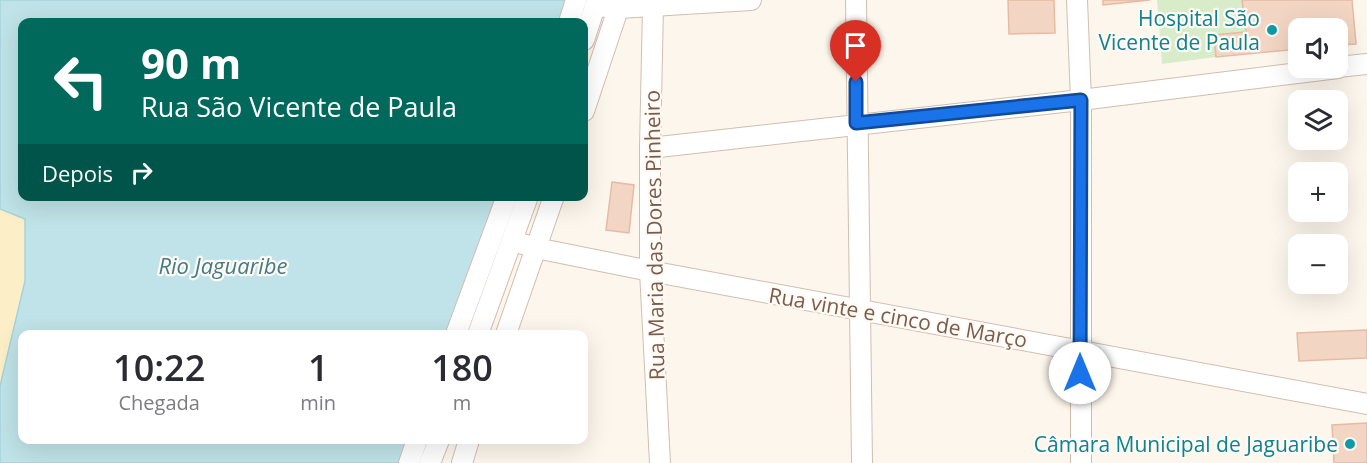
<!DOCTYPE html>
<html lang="pt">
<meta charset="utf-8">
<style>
:root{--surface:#fff;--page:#f2f2f3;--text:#2b2b33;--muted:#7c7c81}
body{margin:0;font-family:"Open Sans",sans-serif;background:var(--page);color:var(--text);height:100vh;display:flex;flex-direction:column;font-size:22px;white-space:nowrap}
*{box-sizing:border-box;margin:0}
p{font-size:20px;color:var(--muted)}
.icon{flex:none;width:33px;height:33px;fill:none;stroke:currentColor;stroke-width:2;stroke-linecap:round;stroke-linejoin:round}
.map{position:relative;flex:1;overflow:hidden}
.sheet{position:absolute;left:18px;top:330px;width:570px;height:114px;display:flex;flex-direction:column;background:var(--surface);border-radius:12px;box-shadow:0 6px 24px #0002}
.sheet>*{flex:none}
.top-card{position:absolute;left:18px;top:18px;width:570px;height:183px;border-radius:12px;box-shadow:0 6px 24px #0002;background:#00695c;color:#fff;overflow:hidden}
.controls{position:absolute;left:1288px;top:18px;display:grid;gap:12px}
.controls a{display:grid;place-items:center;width:60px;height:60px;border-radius:12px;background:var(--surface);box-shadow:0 6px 24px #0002;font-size:30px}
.pin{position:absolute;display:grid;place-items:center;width:51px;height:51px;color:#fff;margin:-62px -26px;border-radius:50% 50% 50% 0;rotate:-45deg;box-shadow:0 0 6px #0007}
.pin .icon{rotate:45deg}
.me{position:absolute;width:66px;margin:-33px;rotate:0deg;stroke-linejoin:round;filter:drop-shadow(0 0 4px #0008)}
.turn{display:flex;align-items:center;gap:21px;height:126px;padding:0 24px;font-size:27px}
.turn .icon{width:78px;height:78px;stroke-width:2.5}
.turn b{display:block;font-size:42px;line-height:51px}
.then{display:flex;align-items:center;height:57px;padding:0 24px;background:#0003;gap:12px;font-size:22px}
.eta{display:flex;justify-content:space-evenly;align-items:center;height:102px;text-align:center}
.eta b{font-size:36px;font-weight:600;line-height:42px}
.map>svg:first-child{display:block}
</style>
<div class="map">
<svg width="1367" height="463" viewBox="0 0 1367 463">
<rect width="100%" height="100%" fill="#fdf6ec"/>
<path fill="#d8ecc9" d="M1157,0h85l4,32 -32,3 2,22 -54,7z"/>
<path fill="#fcefc7" d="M0,209l25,9v63l-25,105z"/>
<path fill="#bfe3e8" stroke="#a5d3da" stroke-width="1.5" d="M0,0h570l-7,22h-541v174l479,1 -51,137h-428v106h389l-9,23h-402v-77l25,-105v-62l-25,-10z"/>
<g fill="#f3d5c3" stroke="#e6bba3" stroke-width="1.5">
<path d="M1008,0h46l1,33 -46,1z"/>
<path d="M1103,0h47l-47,5z"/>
<path d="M1242,0h110l4,44 -18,1v-17h-39v21l-83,8 -2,-22 32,-3z"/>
<path d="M612,182l22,3 -5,48 -23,-3z"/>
<path d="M1367,330v28l-68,3 -2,-28z"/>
<path d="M1367,423v40h-33l-2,-38z"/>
</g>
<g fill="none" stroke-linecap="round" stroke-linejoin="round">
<g stroke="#d1beb0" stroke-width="22">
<g id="minor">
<path d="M856,0l6,463"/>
<path d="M1077,0l4,100v363"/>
<path d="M596,6l23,2 132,-8"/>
<path d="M653,7l-3,141v123l10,192"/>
<path d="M569,22l7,-22"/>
<path d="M584,40l13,-40"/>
<path d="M1338,67l29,-3"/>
<path d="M584,111l37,-111"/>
<path d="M650,148l431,-48 257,-32"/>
<path d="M513,241l23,7 114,23 717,133"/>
<path d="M456,334l51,-138"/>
<path d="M478,334l50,-138"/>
<path d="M506,334l48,-138"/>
<path d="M409,463l8,-23"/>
<path d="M430,463l9,-23"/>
<path d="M462,463l7,-23"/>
</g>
</g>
<use href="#minor" stroke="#fff" stroke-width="20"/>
</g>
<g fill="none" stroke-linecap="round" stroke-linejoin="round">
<g stroke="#114b97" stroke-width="15">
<path id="route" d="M856,82v41l225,-23 -1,273"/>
</g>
<use href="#route" stroke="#1a73e8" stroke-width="10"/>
</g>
<g fill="#0f9aa8" stroke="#fffaf3" stroke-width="2">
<circle cx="1272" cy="30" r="6"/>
<circle cx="1350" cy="444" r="6"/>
</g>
<g text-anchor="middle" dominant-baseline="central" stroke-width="4.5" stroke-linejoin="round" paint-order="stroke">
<g font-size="21" fill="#0d838f" stroke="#fffaf3" text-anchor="end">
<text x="1260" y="18">Hospital São<tspan x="1260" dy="24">Vicente de Paula</tspan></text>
<text x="1338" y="444">Câmara Municipal de Jaguaribe</text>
</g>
<g font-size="21" fill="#7a5c4d" stroke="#fffaf3">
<text transform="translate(654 235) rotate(-91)">Rua Maria das Dores Pinheiro</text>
<text transform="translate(898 317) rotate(10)">Rua vinte e cinco de Março</text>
</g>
<g font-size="22" font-style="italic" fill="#437c86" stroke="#fffaf3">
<text x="223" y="265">Rio Jaguaribe</text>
</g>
</g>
</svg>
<div class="controls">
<a><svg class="icon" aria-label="sound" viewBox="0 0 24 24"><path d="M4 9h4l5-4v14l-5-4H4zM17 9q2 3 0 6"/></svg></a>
<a><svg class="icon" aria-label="layers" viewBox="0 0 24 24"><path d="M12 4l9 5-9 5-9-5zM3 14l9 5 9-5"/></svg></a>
<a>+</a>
<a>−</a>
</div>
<div class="pin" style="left:856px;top:82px;background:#d93025"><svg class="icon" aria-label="arrive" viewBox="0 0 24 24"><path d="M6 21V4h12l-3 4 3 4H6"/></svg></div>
<svg class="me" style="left:1080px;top:373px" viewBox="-20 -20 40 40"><circle r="19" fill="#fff"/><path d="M0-13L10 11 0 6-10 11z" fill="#1a73e8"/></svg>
<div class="top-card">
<div class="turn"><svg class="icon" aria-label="left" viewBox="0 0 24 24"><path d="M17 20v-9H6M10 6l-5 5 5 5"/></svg><div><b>90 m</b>Rua São Vicente de Paula</div></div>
<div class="then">Depois<svg class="icon" aria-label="right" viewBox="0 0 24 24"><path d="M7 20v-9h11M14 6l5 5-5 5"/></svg></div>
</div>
<section class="sheet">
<div class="eta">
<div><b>10:22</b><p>Chegada</p></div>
<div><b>1</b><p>min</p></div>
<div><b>180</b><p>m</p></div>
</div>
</section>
</div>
